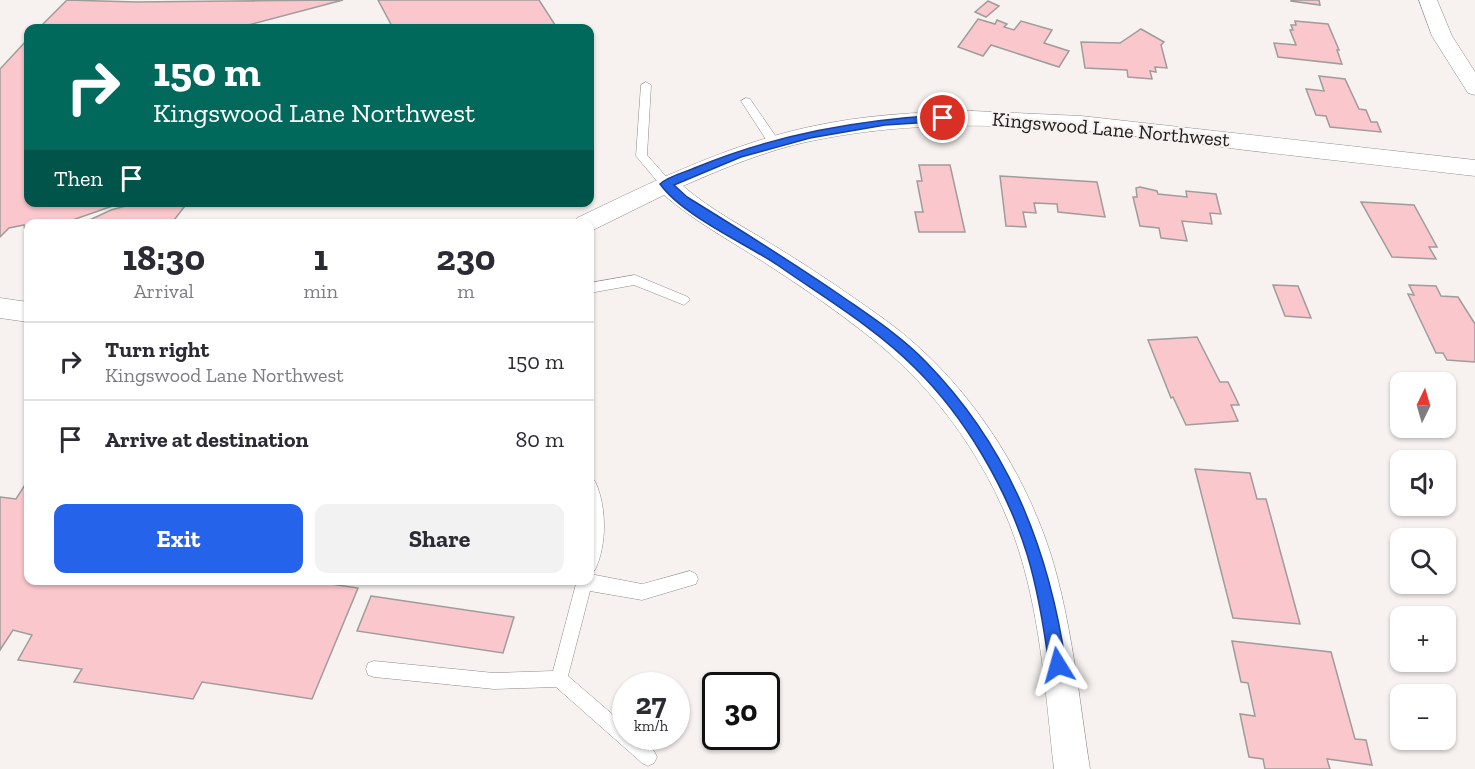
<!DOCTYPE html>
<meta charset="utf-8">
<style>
:root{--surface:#fff;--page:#f2f2f3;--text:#2b2b33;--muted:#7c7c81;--line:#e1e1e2;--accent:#2563eb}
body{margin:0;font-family:"Zilla Slab",serif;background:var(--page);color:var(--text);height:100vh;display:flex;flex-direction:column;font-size:22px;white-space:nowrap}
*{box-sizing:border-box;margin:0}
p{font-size:20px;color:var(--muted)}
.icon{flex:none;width:33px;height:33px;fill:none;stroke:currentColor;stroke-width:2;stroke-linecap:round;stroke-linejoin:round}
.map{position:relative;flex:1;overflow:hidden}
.sheet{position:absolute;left:24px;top:219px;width:570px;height:366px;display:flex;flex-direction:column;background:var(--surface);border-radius:12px;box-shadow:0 2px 4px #0004}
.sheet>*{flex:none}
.hud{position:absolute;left:24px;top:24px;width:570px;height:183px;border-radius:12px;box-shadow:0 2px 4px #0004;background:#00695c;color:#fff;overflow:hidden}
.needle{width:39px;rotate:5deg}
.buttons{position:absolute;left:1390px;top:372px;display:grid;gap:12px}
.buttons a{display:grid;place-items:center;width:66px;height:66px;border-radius:12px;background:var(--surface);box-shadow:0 2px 4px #0004;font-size:30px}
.speed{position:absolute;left:612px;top:672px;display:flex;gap:12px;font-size:30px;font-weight:700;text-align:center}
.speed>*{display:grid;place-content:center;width:78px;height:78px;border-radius:50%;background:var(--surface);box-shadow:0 2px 4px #0004;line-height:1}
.speed small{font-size:15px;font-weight:400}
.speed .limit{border:3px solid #111;border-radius:9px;background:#fff;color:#111}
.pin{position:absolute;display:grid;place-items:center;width:51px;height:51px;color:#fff;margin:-26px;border:3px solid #fff;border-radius:50%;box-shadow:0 2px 6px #0007}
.me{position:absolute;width:66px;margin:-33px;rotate:352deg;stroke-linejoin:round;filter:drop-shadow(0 0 4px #0008)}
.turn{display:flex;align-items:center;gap:21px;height:126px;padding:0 30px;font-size:27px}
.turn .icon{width:78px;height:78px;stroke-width:2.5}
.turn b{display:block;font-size:42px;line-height:51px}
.then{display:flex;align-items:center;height:57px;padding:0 30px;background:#0003;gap:12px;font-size:22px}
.eta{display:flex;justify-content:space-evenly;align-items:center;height:102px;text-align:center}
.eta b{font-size:36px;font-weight:700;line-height:42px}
.cta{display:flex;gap:12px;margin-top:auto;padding:12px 30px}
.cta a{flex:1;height:69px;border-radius:12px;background:var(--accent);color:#fff;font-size:24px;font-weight:700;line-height:69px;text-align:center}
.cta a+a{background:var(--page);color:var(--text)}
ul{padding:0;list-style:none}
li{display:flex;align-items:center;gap:18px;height:78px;padding:0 30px;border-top:2px solid var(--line)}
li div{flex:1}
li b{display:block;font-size:22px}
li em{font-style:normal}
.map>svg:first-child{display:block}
</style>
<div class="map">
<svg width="1475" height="769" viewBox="0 0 1475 769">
<rect width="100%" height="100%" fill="#f7f2f0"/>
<g fill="#fac7cd" stroke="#a09c9c" stroke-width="1.5">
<path d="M67,0l69,2 207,-2 -106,28h-198z"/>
<path d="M378,0h161l18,28h-164z"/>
<path d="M1291,0h28l1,5 -29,-4z"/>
<path d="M988,1l11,5 -13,11 -11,-5z"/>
<path d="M978,19l17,5 2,-4 10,4 -3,3 10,3 7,-9 31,9 -8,13 25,8 -10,16 -68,-22 -8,11 -25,-9z"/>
<path d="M1295,21l33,3 11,26h-2l5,14 -64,-7 -4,-14 22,2 -6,-15h3l-2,-5h5z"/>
<path d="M1141,29l23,13 -3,3 6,23 -12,-1 1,5 -6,-1 2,8 -24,-2 -1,-7 -42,-2 -4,-26 39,1z"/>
<path d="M28,39v163h96l-63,22h-33v12l-2,1 -2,-12 -15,3 -9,9v-168z"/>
<path d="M1319,76l26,3 14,30 7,1 5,12h6l4,10 -51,-5 -4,-11 -10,-1 -10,-26 18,2z"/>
<path d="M919,165h31l15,67h-46l-4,-20h8l-6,-31h5z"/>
<path d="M1000,176l97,6 8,35 -47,-5 -1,-8 -23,-1 2,10 -13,-1 3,15 -20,-1z"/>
<path d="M1140,187l17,4 1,3 29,3 -1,-6 30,3 5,20 -11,-1 2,11 -30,-3 5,20 -26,-3 -2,-10 -19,-2 -7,-29h4l-1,-9z"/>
<path d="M140,202h48l-17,22h-90l30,-14z"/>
<path d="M1361,202l53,3 23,42h-8l7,12 -44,-2z"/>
<path d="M1273,285l25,1 13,32 -26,-2z"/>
<path d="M1409,285l27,1 5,10 17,1 17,27v38l-28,-2 -4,-7h-7l-28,-59 6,1z"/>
<path d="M1197,337l23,45h8l11,23h-8l7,16 -52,4 -13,-28 -2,1 -23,-58z"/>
<path d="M1195,469l55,4 7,26h9l34,125 -67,-6z"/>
<path d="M28,480v100h298l-2,3 34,5 -46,111 -110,-17 -9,17 -119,-17 8,-13 -64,-9 14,-25 -19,-5 -13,20v-153l16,2z"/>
<path d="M371,596l143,21 -11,36 -146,-22z"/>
<path d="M1232,641l99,11 24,87 11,1 6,25 -45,-6 3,10h-65l-2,-10 -14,-2 -9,-43 15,2 -7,-33 -7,-1z"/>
</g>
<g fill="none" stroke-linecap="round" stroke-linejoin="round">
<g stroke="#8f8b89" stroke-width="1">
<g id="service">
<path d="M646,82l5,3 -4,70 23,26 2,3 -6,4 -4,-1 -26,-31 5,-71z"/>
<path d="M746,98l4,1 29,42v6h-8l-30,-46z"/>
<path d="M635,275l53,22 2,3 -6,5 -50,-20 -44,8v-10z"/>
<path d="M590,479l5,2c12,26 12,64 0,89l-5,2z"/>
<path d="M690,571l6,3 2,5 -2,5 -54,16 -52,-9 -22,85 58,50v10h12l16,15 3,6 -3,6 -6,3 -6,-3 -86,-76 -62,2 -120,-12 -6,-2 -2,-6 2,-6 6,-2 120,12 59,-2 24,-91h13v-6l52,10z"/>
</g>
</g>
<g stroke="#8f8b89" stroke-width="1">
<g id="minor">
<path d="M1419,0h18l15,36 23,36v23l-7,-2 -36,-57z"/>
<path d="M972,111l109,5 394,44v16c-77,-9 -154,-17 -230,-26 -145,-19 -289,-39 -434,-9 -44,9 -87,27 -128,45 29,25 63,42 95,62 36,22 71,46 106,71 78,56 138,145 167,236 21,69 28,143 39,214h-36c-8,-72 -13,-146 -34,-215 -26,-85 -83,-166 -154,-220 -33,-26 -68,-50 -104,-73 -33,-21 -68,-40 -98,-66l-71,35 -3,1v-7h-16l3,-6c75,-36 150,-73 232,-91 54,-12 108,-15 163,-16z"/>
<path d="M0,298l28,4v20l-28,-4z"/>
</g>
</g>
<use href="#service" fill="#fff" fill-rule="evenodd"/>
<use href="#minor" fill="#fff" fill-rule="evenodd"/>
</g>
<path fill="#2563eb" stroke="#184099" stroke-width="1.5" d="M943,115l4,1v5l-62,4 -75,13 -69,19 -67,28 13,12c52,32 103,64 153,98 30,21 61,41 86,67 83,85 123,187 140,303l-2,6 -6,3 -6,-3 -3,-6c-5,-37 -11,-75 -22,-111 -21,-67 -62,-137 -112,-186 -41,-41 -92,-71 -139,-104 -32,-21 -94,-49 -116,-80 8,-8 26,-12 37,-17 80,-33 161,-47 246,-52z"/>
<g text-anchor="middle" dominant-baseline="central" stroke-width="4.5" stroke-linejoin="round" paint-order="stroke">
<g font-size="20" fill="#21201f" stroke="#f7f2f0">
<text transform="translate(1111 129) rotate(5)">Kingswood Lane Northwest</text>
</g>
</g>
</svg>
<div class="buttons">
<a><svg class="needle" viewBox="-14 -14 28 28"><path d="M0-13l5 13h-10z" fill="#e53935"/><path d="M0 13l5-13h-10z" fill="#7c7c81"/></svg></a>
<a><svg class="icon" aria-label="sound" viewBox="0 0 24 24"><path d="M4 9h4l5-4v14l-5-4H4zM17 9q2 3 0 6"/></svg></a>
<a><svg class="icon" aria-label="search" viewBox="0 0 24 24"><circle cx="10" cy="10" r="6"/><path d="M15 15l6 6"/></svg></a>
<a>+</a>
<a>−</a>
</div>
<div class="speed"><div>27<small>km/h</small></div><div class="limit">30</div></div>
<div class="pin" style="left:943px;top:118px;background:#d93025"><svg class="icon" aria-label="arrive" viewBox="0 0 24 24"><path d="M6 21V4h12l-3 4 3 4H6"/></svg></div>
<svg class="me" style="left:1058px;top:665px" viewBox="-20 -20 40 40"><path d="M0-17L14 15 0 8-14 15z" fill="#2563eb" stroke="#fff" stroke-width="4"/></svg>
<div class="hud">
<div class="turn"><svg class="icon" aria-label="right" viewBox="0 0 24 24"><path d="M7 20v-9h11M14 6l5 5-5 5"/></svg><div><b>150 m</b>Kingswood Lane Northwest</div></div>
<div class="then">Then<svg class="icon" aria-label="arrive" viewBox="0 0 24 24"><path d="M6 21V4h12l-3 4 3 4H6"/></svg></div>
</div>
<section class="sheet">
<div class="eta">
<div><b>18:30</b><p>Arrival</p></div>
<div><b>1</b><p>min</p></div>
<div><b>230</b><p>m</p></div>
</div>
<ul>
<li><svg class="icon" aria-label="right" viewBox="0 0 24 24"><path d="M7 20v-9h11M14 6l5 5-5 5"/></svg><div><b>Turn right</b><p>Kingswood Lane Northwest</p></div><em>150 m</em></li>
<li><svg class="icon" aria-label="arrive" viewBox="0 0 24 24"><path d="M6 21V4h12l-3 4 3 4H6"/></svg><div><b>Arrive at destination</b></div><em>80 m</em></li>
</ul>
<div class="cta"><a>Exit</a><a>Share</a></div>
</section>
</div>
